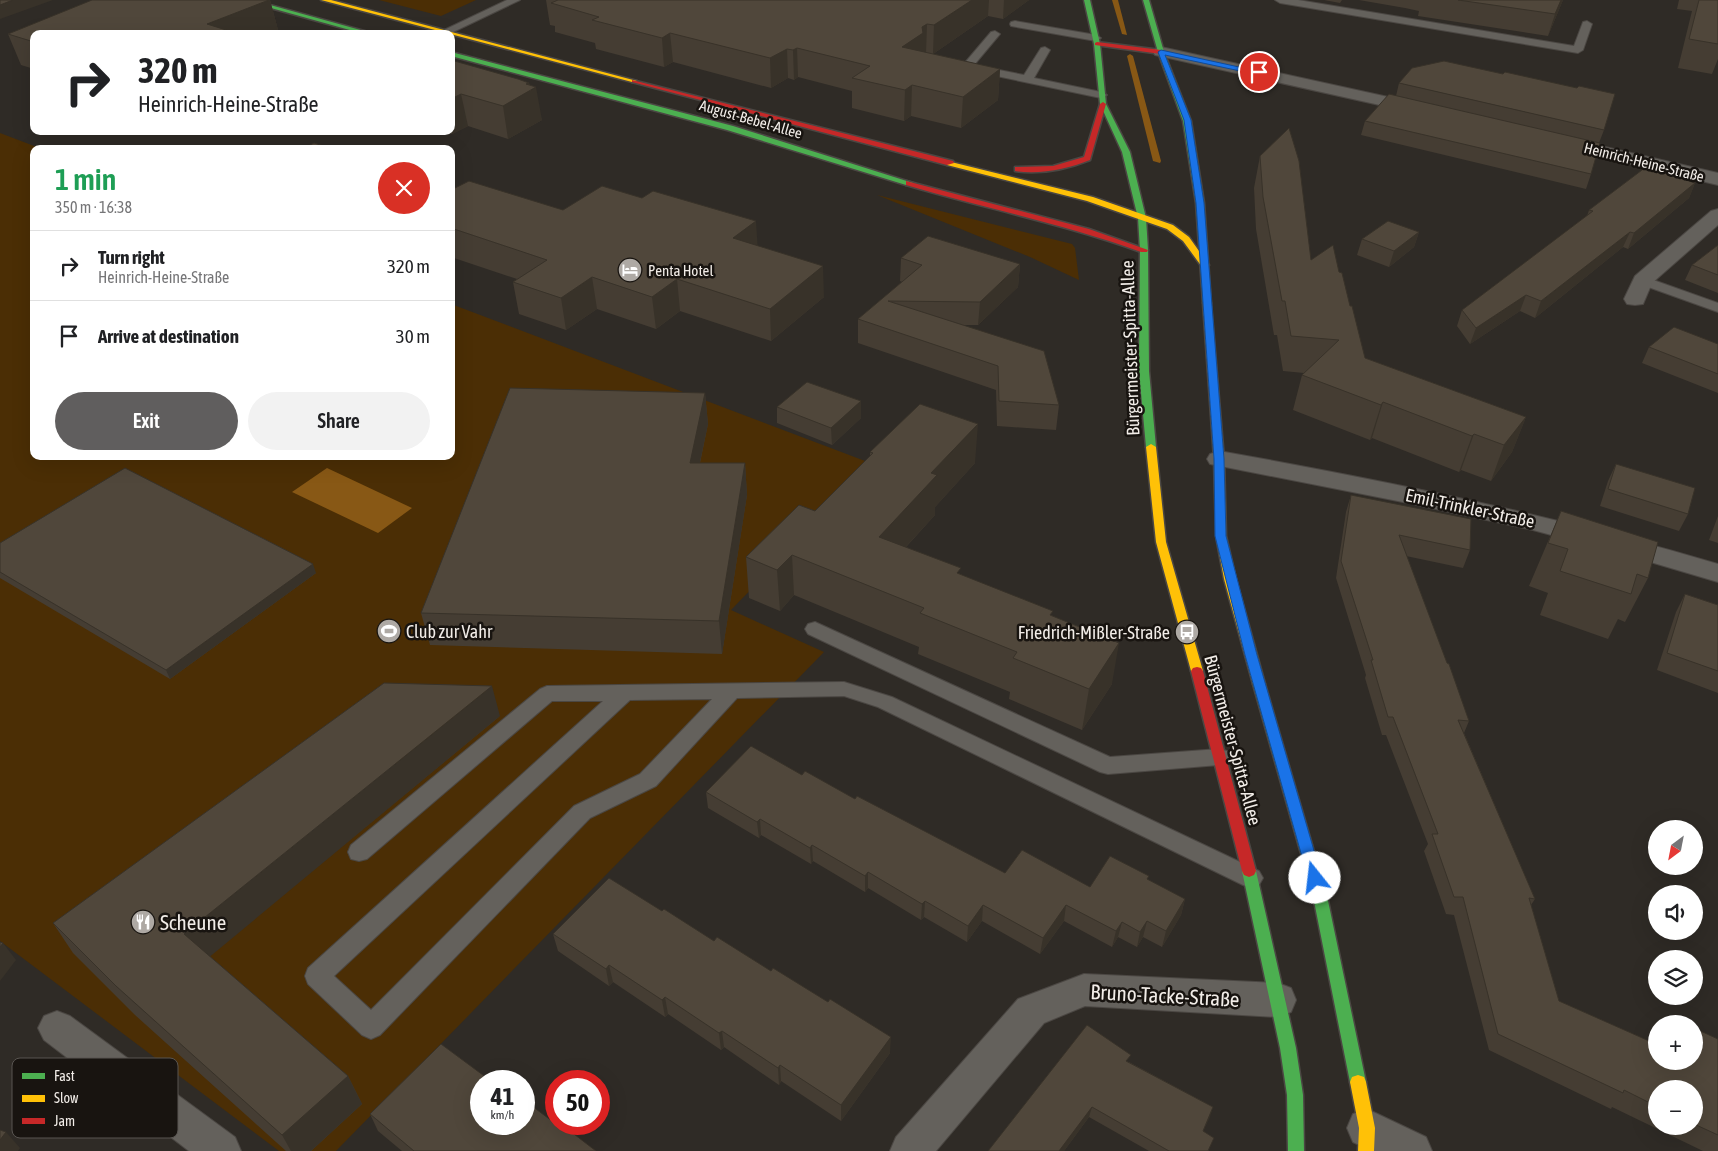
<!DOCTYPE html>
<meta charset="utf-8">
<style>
:root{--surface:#fff;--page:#f2f2f2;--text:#202124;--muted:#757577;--line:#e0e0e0;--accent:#605e5e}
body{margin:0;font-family:"Asap Condensed",sans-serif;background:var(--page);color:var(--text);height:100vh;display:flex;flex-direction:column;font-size:19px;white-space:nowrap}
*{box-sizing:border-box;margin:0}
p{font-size:16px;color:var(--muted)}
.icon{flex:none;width:28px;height:28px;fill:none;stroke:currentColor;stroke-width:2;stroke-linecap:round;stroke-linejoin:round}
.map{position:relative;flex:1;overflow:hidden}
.sheet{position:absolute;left:30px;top:145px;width:425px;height:315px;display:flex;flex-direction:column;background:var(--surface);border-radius:10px;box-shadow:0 5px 20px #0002}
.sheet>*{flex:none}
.hud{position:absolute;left:30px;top:30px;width:425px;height:105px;border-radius:10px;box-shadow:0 5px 20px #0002;background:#fff;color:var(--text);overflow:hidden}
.needle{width:32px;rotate:212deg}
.fabs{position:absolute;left:1648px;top:820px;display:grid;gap:10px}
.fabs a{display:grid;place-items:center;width:55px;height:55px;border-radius:50%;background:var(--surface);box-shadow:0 5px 20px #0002;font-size:25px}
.speed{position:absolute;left:470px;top:1070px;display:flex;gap:10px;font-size:25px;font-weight:700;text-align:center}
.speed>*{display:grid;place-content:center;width:65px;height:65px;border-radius:50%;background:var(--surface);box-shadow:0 5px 20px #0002;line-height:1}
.speed small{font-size:12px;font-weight:400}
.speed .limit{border:8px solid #d22;background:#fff;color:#111}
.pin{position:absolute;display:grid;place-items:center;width:42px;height:42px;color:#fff;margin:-21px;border:2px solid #fff;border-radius:50%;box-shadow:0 1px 5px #0007}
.me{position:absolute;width:55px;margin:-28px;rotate:344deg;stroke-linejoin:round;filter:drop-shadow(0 0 4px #0008)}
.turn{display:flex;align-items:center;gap:18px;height:105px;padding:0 25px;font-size:22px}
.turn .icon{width:65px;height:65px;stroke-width:2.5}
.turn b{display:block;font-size:35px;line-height:42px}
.round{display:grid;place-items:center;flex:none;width:52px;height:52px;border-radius:26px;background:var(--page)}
.headline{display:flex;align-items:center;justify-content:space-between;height:85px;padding:0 25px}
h1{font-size:30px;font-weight:600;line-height:38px;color:#1e9e55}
.primary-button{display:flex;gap:10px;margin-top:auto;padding:10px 25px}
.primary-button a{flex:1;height:58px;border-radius:30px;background:var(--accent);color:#fff;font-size:20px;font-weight:600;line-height:58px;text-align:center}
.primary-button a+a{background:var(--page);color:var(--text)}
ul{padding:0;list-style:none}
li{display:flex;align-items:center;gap:15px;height:70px;padding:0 25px;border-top:1px solid var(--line)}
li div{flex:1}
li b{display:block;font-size:19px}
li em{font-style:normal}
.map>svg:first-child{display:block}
</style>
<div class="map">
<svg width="1718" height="1151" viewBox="0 0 1718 1151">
<rect width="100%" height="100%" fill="#2f2b26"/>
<g fill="#4b2e05">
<path d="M379,0h97l-35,16z"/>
<path d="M0,133l42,16h-8v307h417v-152l422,160 -142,146 93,42 -488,499h-57l-279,-210z"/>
<path d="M877,195l195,49 3,4 4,32 -49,-23z"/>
</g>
<path fill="#885815" d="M327,468l85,40 -34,25 -86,-41z"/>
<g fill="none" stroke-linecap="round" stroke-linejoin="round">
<g fill="#885815" fill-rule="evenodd">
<path d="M1112,0h6l9,35 -5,-1z"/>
<path d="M1130,54l3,2 28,105 -1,2 -7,-2 -26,-105z"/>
</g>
<g stroke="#4b4743" stroke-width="2">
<g id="lane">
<path d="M507,0h13l-69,33 -6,1 -3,-3z"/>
<path d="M1275,0h23l276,46 9,-24 4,-1 5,3 -9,26 -5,3 -298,-50z"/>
<path d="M1015,21l81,14 5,3 -5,3 -85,-15 -1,-2 1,-2z"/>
<path d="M995,31l5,3 -26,31 50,10 17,-27 4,-1 5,3 -16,28 67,14 6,3 -6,3 -138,-29 -2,-2 2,-2 28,-33z"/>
<path d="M1642,276l76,27v9l-81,-29 -2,-3 2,-3z"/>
<path d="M815,622l295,135 109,-8 8,2 3,6 -3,6 -8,2 -111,9 -8,-2 -292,-138 -3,-5 3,-5z"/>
<path d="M844,682l48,15 367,174 4,7 -4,7 -8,3 -8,-3 -365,-178 -34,-11 -107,2 -81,88 -66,32 -210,217 -9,4 -9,-4 -54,-51 -3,-8 3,-8 295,-267h-51l-185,158 -8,2 -8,-2 -3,-7 3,-7 189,-156 7,-3zM712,699l-72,75 -66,32 -203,204 -37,-34 296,-276z"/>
</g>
</g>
<g stroke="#4b4743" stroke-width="2">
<g id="street">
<path d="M1161,47l259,57 6,1 3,4 -3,4 -6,1 -265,-59 -2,-3 2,-3z"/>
<path d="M1562,137l156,36v12l-162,-39 -3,-4 3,-4z"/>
<path d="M1718,209v16l-66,58 -9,21 -8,1 -8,-1 -3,-5 11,-23 76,-65z"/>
<path d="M1219,451c168,30 335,64 499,113v18l-71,-21 -114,-31 -125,-27 -198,-39 -3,-5 3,-5z"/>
<path d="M1084,974l194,9 13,5 5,12 -5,12 -13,5 -193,-11 -41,17 -108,128h-46l6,-14 122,-138z"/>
<path d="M57,1011l13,5 165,121 6,14h-52l-145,-111 -6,-12 6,-12z"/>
<path d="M1367,1109l59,28 6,14h-61l-18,-9 -6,-14 6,-14z"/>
</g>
</g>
<g stroke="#4b4743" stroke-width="3">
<g id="fast">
<path d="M242,0h10l123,34h-11z"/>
<path d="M1084,0h6l10,44 6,60 24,48 16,66 2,32 1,121 7,76 -5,3 -5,-3 -7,-76 1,-121 -2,-32 -16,-66 -22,-48 -6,-60z"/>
<path d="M1143,0h6l15,52 27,69 13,82 7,100 -4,3 -4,-3 -7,-100 -13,-82 -25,-69z"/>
<path d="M451,52l282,74 180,57 -7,2 -179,-55 -276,-74z"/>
<path d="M1259,680l4,1 2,3 62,212 39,186 -2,5 -6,2 -6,-2 -2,-5 -37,-186 -60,-212 2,-3z"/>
<path d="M1249,865l5,2 2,4 40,177 7,47 1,56h-16l-1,-56 -7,-47 -38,-177 2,-4z"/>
</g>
</g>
<g stroke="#4b4743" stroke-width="3">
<g id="slow">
<path d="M321,0h10l306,81 -5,1z"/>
<path d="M947,161l146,36 80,28 16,12 20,28 -1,2h-6l-19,-26 -16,-12 -80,-28 -140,-36z"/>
<path d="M1207,300l4,3 13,156 2,77 10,43 29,105 -2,3h-8l-2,-3 -29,-105 -8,-43 -2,-77 -11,-156z"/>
<path d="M1151,444l5,3 10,95 37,129 -2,3h-8l-2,-3 -35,-129 -10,-95z"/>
<path d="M1358,1075l6,2 2,5 9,46 -1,23h-16l1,-23 -9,-46 2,-5z"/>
</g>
</g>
<g stroke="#4b4743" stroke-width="3">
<g id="jam">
<path d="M1097,42l64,8 3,2 -3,2 -66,-9v-2z"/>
<path d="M632,80l321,81 1,2 -7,2 -315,-83z"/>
<path d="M1103,102l3,2 -16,56c-23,9 -50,15 -75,11v-4h3l35,-1 31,-9 16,-53z"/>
<path d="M906,181l183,48 59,21 -1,2h-6c-77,-28 -157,-44 -235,-67z"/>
<path d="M1197,667l4,1 2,3 53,200 -2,4 -5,2 -5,-2 -2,-4 -51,-200 2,-3z"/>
</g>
</g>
<use href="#lane" fill="#64615c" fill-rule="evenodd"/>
<use href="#street" fill="#64615c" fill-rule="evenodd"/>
<use href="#fast" fill="#4caf50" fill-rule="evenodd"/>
<use href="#slow" fill="#ffc107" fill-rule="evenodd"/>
<use href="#jam" fill="#c62828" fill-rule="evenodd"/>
</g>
<g fill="#453d33" fill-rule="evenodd">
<path d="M270,0l8,30 -244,4v35l-13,-4 -13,-31z"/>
<path d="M546,0h483l-26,19 -15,-3 -55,38 67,15 -2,31 -37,28 -50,-12 -7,5 -52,-13v-17l-54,-14 -4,3 -6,-2 -17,10 -98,-26 -9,5 -68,-18 -1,-6 -40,-11v-6l-5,-1z"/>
<path d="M1324,0h18l-2,3z"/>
<path d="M1359,0h204l-15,36 -130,-20 1,-5 -14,-3z"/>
<path d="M1679,0h39v59l-6,15 -34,-6 14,-57 -15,-2z"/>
<path d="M451,60l78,23 13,37 -34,19 -40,-13 -16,8 -9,-3h8z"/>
<path d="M1399,83l205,47 -5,13 -8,31 -5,15 -225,-54 4,-14 31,-25z"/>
<path d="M1260,156l51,104 28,12 11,34 15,52 161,59 -14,35 -21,29 -30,-11 -2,2 -87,-34 -2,2 -77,-30 9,-35 2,-2 -21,-2 -6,-36h-3l-18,-106 -2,-41z"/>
<path d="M1695,183l-6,15 -61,51 -5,-2 -88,71 -15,-7 -50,33 -13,-18 5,-16 125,-94 2,-6z"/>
<path d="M451,187l112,23 194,36 67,51 -53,44 -91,-30 -24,18 -59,-20 -31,21 -47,-16 -6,-32 4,-3 -66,-22z"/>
<path d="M1419,232l-5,15 -25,20 -32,-12 5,-16z"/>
<path d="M1718,245v48l-33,-13 7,-15z"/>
<path d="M901,258l119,6 -2,23 -40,38h-14l95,80 -3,25 -59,-4 -1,-36 -138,-47v-24l44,-37 -2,-1z"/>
<path d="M1718,344v49l-76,-30 7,-16z"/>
<path d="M705,393l3,31 -8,39h45l2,32 -25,159 -292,-9 -9,-32z"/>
<path d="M777,407l84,11 -29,27 -55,-22z"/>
<path d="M870,452l105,11 -40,44v8l-29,32 54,27 93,42 59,68 -30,46 -73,-31 1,-7 -92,-38 1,-7 -125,-52 -14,16 -31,-13 -3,-41 69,-46 55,-55z"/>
<path d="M1616,464l72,50 -9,17 -79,-25 8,-25z"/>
<path d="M1351,495l119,55 -7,18 -57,-12 41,107 22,58 -5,12 71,166 -4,6 28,96 135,60 24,-22v112h-15l-91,-44 -1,2 -122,-59 -35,-135 -8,-1 -22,-63 4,-7 -42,-109h-4l-17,-57 1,-3 -30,-97 10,-66zM1656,1089h38v37h-38z"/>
<path d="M1561,511l87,67 -23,44 -7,-3 -10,20 -68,-24 8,-22 -19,-7z"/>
<path d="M1718,516v27l-9,-3z"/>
<path d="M0,543l316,30 -146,106 -170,-101z"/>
<path d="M1685,594l33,11v88l-61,-23 19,-58z"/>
<path d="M500,716l-291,240 139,120 14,28 -51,47h-25l-151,-136 -62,-62 -20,-30z"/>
<path d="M802,775l53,24 150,74 85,14 58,-7 37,19 -4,16 -19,32 -19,-10 -6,10 -19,-10 -6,10 -48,-26 -24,33 -58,-33 -15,21 -43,-25 -3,3 -53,-32 -3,4 -52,-31 -2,3 -50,-29 -2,3 -51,-30 -2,-16z"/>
<path d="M553,934l337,119 -49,68 -60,-40 -2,4 -55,-38 -3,3 -53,-36 -3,3 -52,-35 -4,4 -51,-35z"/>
<path d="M1129,1062l84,45 -10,24 6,20h-60l-60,-34 -25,34h-76z"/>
<path d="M491,1081l61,40 44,30h-194l-24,-20 -8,-17z"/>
</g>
<g fill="#383229">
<path d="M13,0h40l-53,19v-14z"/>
<path d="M270,0l8,30 -9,4h-59l-3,-10z"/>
<path d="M972,0h17l-1,16 -55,38 1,-29z"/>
<path d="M1004,0h25l-26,19z"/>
<path d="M1561,0h2l-15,36 7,-22z"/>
<path d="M927,24l-1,29 -24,-6 20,-20z"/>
<path d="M670,33l3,29 -9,5 -2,-29z"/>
<path d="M797,48l1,29 -4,3 -1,-30z"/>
<path d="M787,49l1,29 -17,10 -1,-30z"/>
<path d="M1000,69l-2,31 -37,28 2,-31z"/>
<path d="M529,83l1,8 6,-4 6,33 -34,19 -5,-33 23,-22z"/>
<path d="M912,85l-1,31 -7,5 1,-31z"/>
<path d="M461,94l7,32 -16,8 -1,-6v-29z"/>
<path d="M1695,183l-6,15 -61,51 6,-16z"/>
<path d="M756,221l2,31 -25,-14z"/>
<path d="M1419,232l-5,15 -25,20 5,-16z"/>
<path d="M1630,232l-7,15 -88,71 6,-17z"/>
<path d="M1020,264l-2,23 -40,38 2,-23z"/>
<path d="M823,266l1,31 -53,44 -1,-32z"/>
<path d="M592,277l5,32 -31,21 -5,-32z"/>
<path d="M677,279l3,32 -24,18 -4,-32z"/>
<path d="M1526,295l-6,16 -50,33 6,-16z"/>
<path d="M705,393l3,31 -15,71 -3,-32z"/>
<path d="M861,401v17l-29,27 -1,-17z"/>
<path d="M1383,402l-11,36 -2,2 11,-35z"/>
<path d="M1526,417l-14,35 -21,29 13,-36z"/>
<path d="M978,424l-3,39 -40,44v8l-57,62 1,-40 52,-64z"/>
<path d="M1474,434l-13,36 -2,2 13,-36z"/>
<path d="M745,463l2,32 -25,159 -3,-33z"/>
<path d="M792,555l2,40 -14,16 -3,-41z"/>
<path d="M313,564l3,9 -146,106 -4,-9z"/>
<path d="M1119,643l-7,41 -30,46 7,-41z"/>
<path d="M492,686l8,30 -299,248 -17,-30z"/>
<path d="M760,819l1,16 -2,3 -2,-16z"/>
<path d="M812,845l1,16 -2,3 -1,-16z"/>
<path d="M868,872v16l-3,4v-16z"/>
<path d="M1185,899l-4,16 -19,32 4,-16z"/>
<path d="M925,901l-1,16 -3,3 1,-16z"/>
<path d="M983,905l-1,16 -15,21 1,-16z"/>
<path d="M1066,905l-2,16 -24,33 3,-16z"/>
<path d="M1147,921l-4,16 -6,10 3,-15z"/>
<path d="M1122,922l-4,15 -6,10 4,-16z"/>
<path d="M3,943l13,17 -16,21v-34z"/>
<path d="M609,965l4,17 -4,4 -3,-17z"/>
<path d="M665,997l3,17 -3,3 -3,-17z"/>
<path d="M722,1031l2,16 -3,3 -2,-17z"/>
<path d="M891,1037l-1,16 -49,68v-16z"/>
<path d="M780,1065l1,16 -2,4 -1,-17z"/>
<path d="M348,1076l14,28 -51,47h-20l-9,-16z"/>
<path d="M1092,1107l-3,10 -25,34h-5z"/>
<path d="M1213,1107l-3,10 -11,23 4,-9z"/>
<path d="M6,1132l14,16 -2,3h-18v-11z"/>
</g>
<g fill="#50473b" stroke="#383229">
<path d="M0,0h13l-13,5z"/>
<path d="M92,0h177l-62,24 32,10h-205v8l-26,-8z"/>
<path d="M558,0h414l-38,25 -7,-1 -5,3 1,6 -21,14 98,22 -37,28 -51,-12 -7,5 -53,-12 18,-12 -73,-18 -4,2 -6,-1 -17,9 -100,-25 -8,5 -70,-18 7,-3 -48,-14z"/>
<path d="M1458,0h103l-6,14z"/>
<path d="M1699,0h19v44l-29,-5z"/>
<path d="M451,60l67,19 11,4 -3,1 10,3 -33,19 -42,-12 -10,5z"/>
<path d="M1444,61l59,13 2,-2 72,16 2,-2 36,8 -11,36 -205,-47 13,-15z"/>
<path d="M1389,94l211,49 -9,31 -226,-53z"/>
<path d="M1289,128l10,33 12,99 22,-15 6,27 3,1 8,33h2l13,52 161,59 -22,28 -30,-11 -2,2 -89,-34 -2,3 -79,-30 37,-35 -48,-4 -6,-35h-3l-19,-104 -3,-41z"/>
<path d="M314,143l19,6h-31z"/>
<path d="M1646,167l49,16 -61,50 -4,-1 -89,69 -15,-6 -50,33 -14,-18 131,-99 -4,-1z"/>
<path d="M469,181l94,29 39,-24 40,12 11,-7 103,30 -23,17 90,28 -53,43 -93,-30 -25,18 -60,-20 -31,21 -48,-16 34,-22 -96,-32v-41l4,1z"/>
<path d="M1388,221l31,11 -25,19 -32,-12z"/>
<path d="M928,236l92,28 -40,38 -92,-1 156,50 15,54 -60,-4 -1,-35 -140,-47 64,-54 -21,-7z"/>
<path d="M1718,245v30l-26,-10z"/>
<path d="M1674,327l44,17v30l-69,-27z"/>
<path d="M807,382l54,19 -30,27 -54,-21z"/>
<path d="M510,388l195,5 -15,70h55l-26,158 -298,-8z"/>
<path d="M920,404l58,20 -47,49 6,2 -58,62 82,31 -4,5 96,38 -3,4 69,28 -30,46 -76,-31 4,-6 -97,-39 4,-5 -132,-53 -15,15 -31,-13 53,-52 16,6 58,-58 -3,-1z"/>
<path d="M1616,464l79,24 -7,26 -80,-25z"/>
<path d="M125,468l188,96 -147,106 -166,-98v-29z"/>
<path d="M1351,495l120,24 -1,31 -71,-15 48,128 2,1 20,57 -11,-1 77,179 -6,-1 30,103 97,43v17h38v-33l24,11v96l-24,-11v-35h-38v17l-32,-16 -1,3 -125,-59 -35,-137h-9l-22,-63h6l-45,-117h-5l-17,-57h2l-32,-99z"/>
<path d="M1561,511l97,31 -10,36 -11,-4 -6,20 -71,-23 8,-22 -20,-6z"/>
<path d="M1685,594l33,11v66l-51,-18z"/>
<path d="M384,683l108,3 -308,248 164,142 -66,59 -166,-149 -63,-63z"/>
<path d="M751,746l51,29 3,-4 50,28 2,-3 148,77 17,-23 68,37 20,-31 39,20 -2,3 38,20 -19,32 -19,-10 -7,11 -18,-10 -6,9 -50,-26 -23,33 -60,-33 -15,21 -43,-25 -3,3 -54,-32 -3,4 -53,-31 -2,3 -50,-29 -3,3 -51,-30z"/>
<path d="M609,878l53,33 2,-2 50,32 3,-4 54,34 2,-3 55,34 2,-3 61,38 -50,68 -61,-40 -2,3 -56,-37 -3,2 -54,-36 -3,3 -53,-35 -3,4 -53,-35z"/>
<path d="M0,942l3,1 -3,4z"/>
<path d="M1087,1025l44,30 -5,6 87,46 -10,24 11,7 -6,13h-39l-77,-44 -33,44h-71z"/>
<path d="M441,1044l50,37h-10v43h43v-24l28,21 2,-2 2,1v4h5l35,27h-182l-44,-37z"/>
<path d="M0,1130l6,2 -6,8z"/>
</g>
<path fill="#1a73e8" stroke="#114b97" d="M1161,50l101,22 -3,3 -94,-20 26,65 13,83 20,256 2,77 31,119 65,223 -2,4 -5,2 -5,-2 -2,-4 -63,-223 -30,-119 -1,-77 -18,-256 -12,-83 -26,-68z"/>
<defs>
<g id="hotel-disc" transform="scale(1.25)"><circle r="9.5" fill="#aea9a4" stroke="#181410"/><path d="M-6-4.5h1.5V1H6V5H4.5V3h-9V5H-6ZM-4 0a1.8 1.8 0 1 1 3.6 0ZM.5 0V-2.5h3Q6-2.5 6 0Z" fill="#fff"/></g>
<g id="stadium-disc" transform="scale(1.25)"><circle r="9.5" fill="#aea9a4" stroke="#181410"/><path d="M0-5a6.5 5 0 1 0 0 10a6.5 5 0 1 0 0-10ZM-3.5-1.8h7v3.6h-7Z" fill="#fff"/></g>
<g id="bus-disc" transform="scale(1.25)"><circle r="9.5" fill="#aea9a4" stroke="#181410"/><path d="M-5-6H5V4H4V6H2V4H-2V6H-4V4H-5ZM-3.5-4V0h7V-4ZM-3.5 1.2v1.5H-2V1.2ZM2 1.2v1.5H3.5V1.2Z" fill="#fff"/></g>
<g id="restaurant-disc" transform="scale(1.25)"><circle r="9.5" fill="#aea9a4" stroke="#181410"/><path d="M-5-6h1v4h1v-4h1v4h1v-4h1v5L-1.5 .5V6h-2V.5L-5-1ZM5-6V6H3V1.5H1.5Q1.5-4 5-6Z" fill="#fff"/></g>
</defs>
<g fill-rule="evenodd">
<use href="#hotel-disc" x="630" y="270"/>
<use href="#stadium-disc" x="389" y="631"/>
<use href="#bus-disc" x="1187" y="632"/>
<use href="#restaurant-disc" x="143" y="922"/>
</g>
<g text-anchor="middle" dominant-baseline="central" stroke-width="5" stroke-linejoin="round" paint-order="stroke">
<g font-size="15" fill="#f2ede8" stroke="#181410">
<text transform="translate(751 119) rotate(16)">August-Bebel-Allee</text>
<text transform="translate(1644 162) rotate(14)">Heinrich-Heine-Straße</text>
</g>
<g font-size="15" fill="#f2ede8" stroke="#181410" text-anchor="start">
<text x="648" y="270">Penta Hotel</text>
</g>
<g font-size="18" fill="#f2ede8" stroke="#181410">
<text transform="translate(1130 348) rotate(-92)">Bürgermeister-Spitta-Allee</text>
<text transform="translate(1470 508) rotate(12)">Emil-Trinkler-Straße</text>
<text transform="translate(1233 740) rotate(75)">Bürgermeister-Spitta-Allee</text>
</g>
<g font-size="18" fill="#f2ede8" stroke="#181410" text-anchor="start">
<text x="406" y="631">Club zur Vahr</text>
<text x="1170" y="632" text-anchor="end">Friedrich-Mißler-Straße</text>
</g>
<g font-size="21" fill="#f2ede8" stroke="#181410" text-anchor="start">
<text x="160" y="922">Scheune</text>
</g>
<g font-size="21" fill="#f2ede8" stroke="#181410">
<text transform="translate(1165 995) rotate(3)">Bruno-Tacke-Straße</text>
</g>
</g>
<rect x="12" y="1058" width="166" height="80" rx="8" fill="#181410" stroke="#595551" stroke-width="1"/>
<rect x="22" y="1073" width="23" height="6" fill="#4caf50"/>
<rect x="22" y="1095" width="23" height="7" fill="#ffc107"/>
<rect x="22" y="1118" width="23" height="6" fill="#c62828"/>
<g font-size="14" fill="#f2ede8">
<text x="54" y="1081">Fast</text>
<text x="54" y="1103">Slow</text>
<text x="54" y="1126">Jam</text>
</g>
</svg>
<div class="fabs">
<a><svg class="needle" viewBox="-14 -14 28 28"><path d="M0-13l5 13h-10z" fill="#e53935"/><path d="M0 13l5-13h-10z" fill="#757577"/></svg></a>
<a><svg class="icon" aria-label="sound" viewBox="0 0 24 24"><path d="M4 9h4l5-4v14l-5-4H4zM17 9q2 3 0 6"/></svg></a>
<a><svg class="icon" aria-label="layers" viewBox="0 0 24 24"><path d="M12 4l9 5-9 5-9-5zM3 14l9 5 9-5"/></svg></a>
<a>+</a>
<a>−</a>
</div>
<div class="speed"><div>41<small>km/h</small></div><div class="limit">50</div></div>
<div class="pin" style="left:1259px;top:72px;background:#d93025"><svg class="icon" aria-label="arrive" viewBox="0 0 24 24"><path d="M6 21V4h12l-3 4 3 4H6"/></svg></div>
<svg class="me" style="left:1315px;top:878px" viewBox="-20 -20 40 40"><circle r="19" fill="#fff"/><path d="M0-13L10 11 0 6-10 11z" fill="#1a73e8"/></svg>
<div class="hud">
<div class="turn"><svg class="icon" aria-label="right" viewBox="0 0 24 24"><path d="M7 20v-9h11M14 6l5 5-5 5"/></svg><div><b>320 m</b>Heinrich-Heine-Straße</div></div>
</div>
<section class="sheet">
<div class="headline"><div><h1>1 min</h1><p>350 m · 16:38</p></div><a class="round" style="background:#d93025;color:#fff"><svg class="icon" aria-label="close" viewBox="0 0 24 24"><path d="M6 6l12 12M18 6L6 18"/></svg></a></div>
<ul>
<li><svg class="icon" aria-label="right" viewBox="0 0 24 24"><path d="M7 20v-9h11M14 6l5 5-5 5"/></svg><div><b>Turn right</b><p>Heinrich-Heine-Straße</p></div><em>320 m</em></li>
<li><svg class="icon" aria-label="arrive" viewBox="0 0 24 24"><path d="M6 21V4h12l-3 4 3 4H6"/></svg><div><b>Arrive at destination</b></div><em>30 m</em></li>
</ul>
<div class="primary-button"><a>Exit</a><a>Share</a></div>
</section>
</div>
